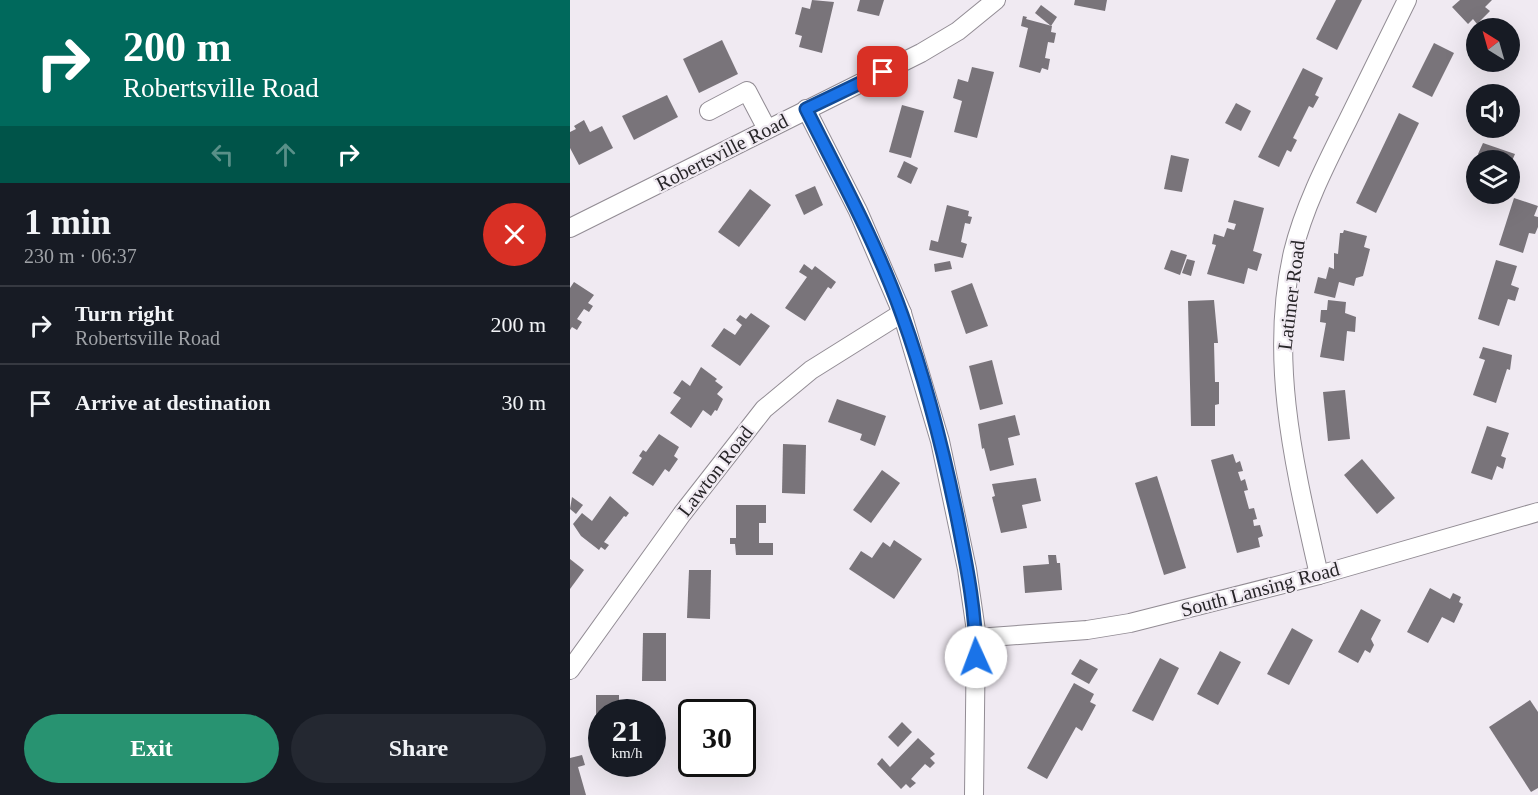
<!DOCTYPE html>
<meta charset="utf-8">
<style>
:root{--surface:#171b24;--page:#242831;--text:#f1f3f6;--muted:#9ea1a6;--line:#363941;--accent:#289371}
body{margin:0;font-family:"Times New Roman",serif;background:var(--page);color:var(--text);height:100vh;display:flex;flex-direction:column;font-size:22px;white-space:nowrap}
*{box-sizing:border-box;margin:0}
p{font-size:20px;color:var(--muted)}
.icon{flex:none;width:33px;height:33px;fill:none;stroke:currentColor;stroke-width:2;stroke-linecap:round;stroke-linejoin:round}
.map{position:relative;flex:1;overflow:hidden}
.sheet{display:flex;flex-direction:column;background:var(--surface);width:570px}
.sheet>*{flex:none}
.top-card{background:#00695c;color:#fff;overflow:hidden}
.needle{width:39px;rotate:323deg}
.buttons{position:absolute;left:896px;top:18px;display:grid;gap:12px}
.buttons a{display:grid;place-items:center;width:54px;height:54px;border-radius:50%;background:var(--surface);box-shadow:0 6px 24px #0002;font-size:30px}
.speed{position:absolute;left:18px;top:699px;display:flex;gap:12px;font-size:30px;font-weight:700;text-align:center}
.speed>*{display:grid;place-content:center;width:78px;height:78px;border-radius:50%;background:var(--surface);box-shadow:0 6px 24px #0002;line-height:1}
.speed small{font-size:15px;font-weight:400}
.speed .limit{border:3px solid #111;border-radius:9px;background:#fff;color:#111}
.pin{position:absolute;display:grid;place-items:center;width:51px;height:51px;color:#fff;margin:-26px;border-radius:12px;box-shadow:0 3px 9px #0006}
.me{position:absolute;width:66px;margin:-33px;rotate:358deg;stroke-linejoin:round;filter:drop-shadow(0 0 4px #0008)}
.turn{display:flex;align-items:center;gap:21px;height:126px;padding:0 24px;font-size:27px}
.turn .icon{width:78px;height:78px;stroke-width:2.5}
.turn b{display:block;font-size:42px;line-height:51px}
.lanes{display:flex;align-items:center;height:57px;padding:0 24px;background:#0003;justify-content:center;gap:30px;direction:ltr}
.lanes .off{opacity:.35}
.round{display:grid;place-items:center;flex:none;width:63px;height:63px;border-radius:32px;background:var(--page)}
.summary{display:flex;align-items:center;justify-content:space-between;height:102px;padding:0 24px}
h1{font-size:36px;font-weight:700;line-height:45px}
.primary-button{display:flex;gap:12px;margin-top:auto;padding:12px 24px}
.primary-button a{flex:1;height:69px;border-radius:36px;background:var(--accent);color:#fff;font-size:24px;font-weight:700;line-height:69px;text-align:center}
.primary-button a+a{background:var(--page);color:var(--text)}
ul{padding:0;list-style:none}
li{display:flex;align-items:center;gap:18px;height:78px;padding:0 24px;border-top:2px solid var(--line)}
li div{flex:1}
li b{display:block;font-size:22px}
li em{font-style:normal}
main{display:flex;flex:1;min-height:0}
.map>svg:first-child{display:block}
</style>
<main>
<section class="sheet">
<div class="top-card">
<div class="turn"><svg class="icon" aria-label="right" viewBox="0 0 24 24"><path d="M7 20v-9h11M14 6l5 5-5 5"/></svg><div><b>200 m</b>Robertsville Road</div></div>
<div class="lanes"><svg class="icon off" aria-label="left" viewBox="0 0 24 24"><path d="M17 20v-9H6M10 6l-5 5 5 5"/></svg><svg class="icon off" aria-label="ahead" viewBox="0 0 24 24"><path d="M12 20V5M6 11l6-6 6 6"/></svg><svg class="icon" aria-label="right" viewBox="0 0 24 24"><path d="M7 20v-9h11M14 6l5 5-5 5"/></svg></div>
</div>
<div class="summary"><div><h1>1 min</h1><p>230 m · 06:37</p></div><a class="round" style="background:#d93025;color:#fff"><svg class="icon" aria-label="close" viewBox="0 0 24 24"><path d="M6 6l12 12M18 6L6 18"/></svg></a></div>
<ul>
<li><svg class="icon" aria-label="right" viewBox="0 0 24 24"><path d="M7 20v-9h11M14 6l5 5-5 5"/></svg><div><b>Turn right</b><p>Robertsville Road</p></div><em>200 m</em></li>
<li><svg class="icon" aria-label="arrive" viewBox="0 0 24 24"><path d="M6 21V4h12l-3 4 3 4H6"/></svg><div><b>Arrive at destination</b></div><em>30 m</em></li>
</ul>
<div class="primary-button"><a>Exit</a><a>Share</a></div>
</section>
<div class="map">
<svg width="968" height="795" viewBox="0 0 968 795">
<rect width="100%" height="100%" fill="#f0eaf2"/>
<g fill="#79747a">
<path d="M242,0l22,2 -12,51 -23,-6 3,-11 -7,-2 7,-27 8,2z"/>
<path d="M290,0h24l-5,16 -22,-5z"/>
<path d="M505,0h32l-2,11 -31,-6z"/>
<path d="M766,0h26l-25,50 -21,-11z"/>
<path d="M890,0h32l-7,7 5,4 -13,13 -4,-5 -5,5 -16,-17z"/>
<path d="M471,5l16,12 -6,9 -16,-13z"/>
<path d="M453,16l4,1 -1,2 26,7 -1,6 5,1 -2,10 -6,-1 -3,16 5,1 -2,11 -6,-2 -2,5 -21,-6 9,-39 -7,-2z"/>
<path d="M152,40l16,34 -39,19 -16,-34z"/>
<path d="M864,43l20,10 -22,44 -20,-10z"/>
<path d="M402,67l22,5 -17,66 -23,-6 8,-31 -9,-3 5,-19 10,3z"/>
<path d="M733,68l20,10 -8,17 4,2 -6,11 -4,-2 -16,32 4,2 -6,12 -4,-2 -8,17 -21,-10z"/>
<path d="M97,95l11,22 -44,23 -12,-24z"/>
<path d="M666,103l15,8 -10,20 -16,-8z"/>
<path d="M332,105l22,6 -13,47 -22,-6z"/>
<path d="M829,113l20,10 -43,90 -20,-10z"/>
<path d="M14,120l6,12 12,-6 11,22 -34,17 -9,-17v-16l6,-3 -2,-3z"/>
<path d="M913,143l32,11 -6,14v-8h-17l-14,-6z"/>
<path d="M601,155l18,4 -7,33 -18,-3z"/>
<path d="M334,161l14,7 -7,16 -14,-7z"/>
<path d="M245,186l8,19 -19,10 -9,-20z"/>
<path d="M180,189l21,16 -32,42 -21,-15z"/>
<path d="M944,198l24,8 -4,10 4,1v10l-3,7 -6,-1 -6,20 -24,-8z"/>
<path d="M664,200l30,8 -11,43 9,3 -5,17 -9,-3 -4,16 -37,-10 9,-29 -4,-1 2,-10 10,3 3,-9 7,2 2,-6 -8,-2z"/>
<path d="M377,205l22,6 -1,5 4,1 -2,7 -5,-1 -4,19 6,2 -4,14 -34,-8 2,-10 7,2z"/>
<path d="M774,230l23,6 -3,11 6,2 -7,27 -7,2 -2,8 -15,-4 -4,16 -21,-5 4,-16 8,2 3,-12 5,2v-16l4,1 2,-21h3z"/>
<path d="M601,250l16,5 -7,20 -16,-6z"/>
<path d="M617,259l8,2 -4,15 -9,-3z"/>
<path d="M926,260l21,6 -6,19 8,3 -4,13 -7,-2 -9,27 -21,-7z"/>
<path d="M380,261l2,8 -17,3 -1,-8z"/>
<path d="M234,264l8,6 3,-4 21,16 -5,7 -3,-2 -23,34 -20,-13 22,-31 -8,-5z"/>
<path d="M4,282l20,13 -6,8 5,3 -4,6 -5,-3 -7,10 5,3 -5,8 -5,-3 -2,3v-42z"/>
<path d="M402,283l16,43 -22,8 -15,-43z"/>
<path d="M644,300l4,43h-4l1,39h4v22l-4,1v21h-24l-3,-125z"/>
<path d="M758,300l18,2 -1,11 11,4 -1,15 -8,-1 -3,30 -24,-4 6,-34 -6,-1 1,-12h6z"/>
<path d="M181,313l19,13 -30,40 -29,-20 13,-18 11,7 7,-10 -6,-5 4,-5 6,4z"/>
<path d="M913,347l29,8 -2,15 -3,-1 -11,34 -23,-8 12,-35 -6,-2z"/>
<path d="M422,360l11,44 -23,6 -11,-44z"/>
<path d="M131,367l16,12 -2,2 8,6 -6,7 6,5 -6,12 -2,-1 -4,6 -8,-6 -12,18 -21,-15 11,-15 -8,-5 9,-13 8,6z"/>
<path d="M775,390l5,49 -22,2 -5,-49z"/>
<path d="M267,399l49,17 -11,30 -15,-6 2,-6 -34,-12z"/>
<path d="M445,415l5,20 -12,3 6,27 -24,6 -6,-23 -2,1 -4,-25z"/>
<path d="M917,426l22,7 -8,23 5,2 -3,11 -6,-3 -5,14 -21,-7z"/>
<path d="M89,434l20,13 -5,9 4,3 -9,13 -4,-3 -12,17 -21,-13 10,-15 -3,-2 4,-6 3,2z"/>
<path d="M213,444l23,1 -1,49 -23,-1z"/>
<path d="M663,454l3,9 4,-2 3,10 -5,1 3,9 4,-2 3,11 -4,1 5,18 5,-1 3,11 -4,1 1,6 6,-1 3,11 -5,2 2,9 -23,6 -26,-93z"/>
<path d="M792,459l33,39 -18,16 -33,-39z"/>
<path d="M312,470l18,13 -29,40 -18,-13z"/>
<path d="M587,476l29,92 -22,7 -29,-92z"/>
<path d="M466,478l5,23 -19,4 5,23 -26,5 -9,-36 3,-1 -3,-12z"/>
<path d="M40,496l19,17 -3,4 -2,-1 -20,26 5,3 -4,5 -4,-3 -2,3 -18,-14 -8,-12 9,-11 10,8z"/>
<path d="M2,497l11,8 -7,9 -6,-5z"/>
<path d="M166,505h30v18h-7v20h14v12h-37l-1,-11h-5v-6h6z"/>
<path d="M324,540l28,19 -28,40 -45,-30 12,-18 11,7 11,-16 7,5z"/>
<path d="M478,555h8l1,8h3l2,27 -37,3 -2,-27 26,-2z"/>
<path d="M0,559l14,11 -14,19z"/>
<path d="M119,570h22l-1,49 -23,-1z"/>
<path d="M860,588l20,11 3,-6 8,4 -2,5 4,2 -9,19 -12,-6 -14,26 -21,-11z"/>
<path d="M791,609l20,11 -10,19 3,6 -4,8 -5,-3 -7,13 -20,-11z"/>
<path d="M722,628l21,12 -24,45 -22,-11z"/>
<path d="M73,633h23v48h-24z"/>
<path d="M650,651l21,11 -23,43 -21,-11z"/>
<path d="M590,658l19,10 -26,53 -21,-10z"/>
<path d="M510,659l18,10 -9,15 -18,-10z"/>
<path d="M504,683l20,11 -4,8 6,3 -14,26 -6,-4 -29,52 -20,-11z"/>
<path d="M26,695h23v17h-17v31h-6z"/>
<path d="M960,700l8,12v76l-7,4 -42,-65z"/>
<path d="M332,722l10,10 -14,15 -10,-10z"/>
<path d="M348,738l17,16 -5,4 5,5 -5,5 -5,-4 -14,15 5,4 -6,5 -4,-4 -5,5 -24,-25 5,-6 8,9z"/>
<path d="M12,755l3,10 -7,2 8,28h-16v-37z"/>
</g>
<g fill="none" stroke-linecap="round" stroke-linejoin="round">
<g stroke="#928c94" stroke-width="20">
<g id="minor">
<path d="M236,109l52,102 44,102 38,128 27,128 9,62 -2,164"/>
<path d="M139,111l38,-20 20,38"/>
<path d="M0,228l351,-175 37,-22 38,-31"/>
<path d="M749,575c-24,-107 -51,-214 -26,-323 11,-45 33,-88 54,-130 20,-41 40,-81 60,-122"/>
<path d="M406,638l111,-8 43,-7 189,-48 219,-63"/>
<path d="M0,670l112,-156 82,-105 47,-39 91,-57"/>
</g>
</g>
<use href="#minor" stroke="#fff" stroke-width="18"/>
</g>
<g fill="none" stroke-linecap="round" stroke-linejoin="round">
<g stroke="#114b97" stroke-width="15">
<path id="route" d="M313,72l-77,37c34,68 71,135 96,206 24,66 41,134 55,202 9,46 19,93 19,140"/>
</g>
<use href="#route" stroke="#1a73e8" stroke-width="10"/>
</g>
<g text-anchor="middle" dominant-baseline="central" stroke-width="4.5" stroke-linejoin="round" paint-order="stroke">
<g font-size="20" fill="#272528" stroke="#f0eaf2">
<text transform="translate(152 152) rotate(-27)">Robertsville Road</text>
<text transform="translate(721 295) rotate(-83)">Latimer Road</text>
<text transform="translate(145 471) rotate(-52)">Lawton Road</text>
<text transform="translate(690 589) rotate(-15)">South Lansing Road</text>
</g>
</g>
</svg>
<div class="buttons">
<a><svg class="needle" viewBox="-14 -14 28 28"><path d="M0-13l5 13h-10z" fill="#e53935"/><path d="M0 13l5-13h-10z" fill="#9ea1a6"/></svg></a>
<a><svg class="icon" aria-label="sound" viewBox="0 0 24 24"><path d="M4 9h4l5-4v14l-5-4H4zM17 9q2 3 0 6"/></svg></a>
<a><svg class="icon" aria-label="layers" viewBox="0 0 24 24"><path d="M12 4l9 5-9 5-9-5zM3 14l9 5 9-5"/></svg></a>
</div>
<div class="speed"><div>21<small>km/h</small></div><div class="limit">30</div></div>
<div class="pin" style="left:313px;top:72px;background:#d93025"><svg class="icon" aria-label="arrive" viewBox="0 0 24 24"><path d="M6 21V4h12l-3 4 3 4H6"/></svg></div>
<svg class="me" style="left:406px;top:657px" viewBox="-20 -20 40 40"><circle r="19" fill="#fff"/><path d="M0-13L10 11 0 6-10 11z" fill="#1a73e8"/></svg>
</div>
</main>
